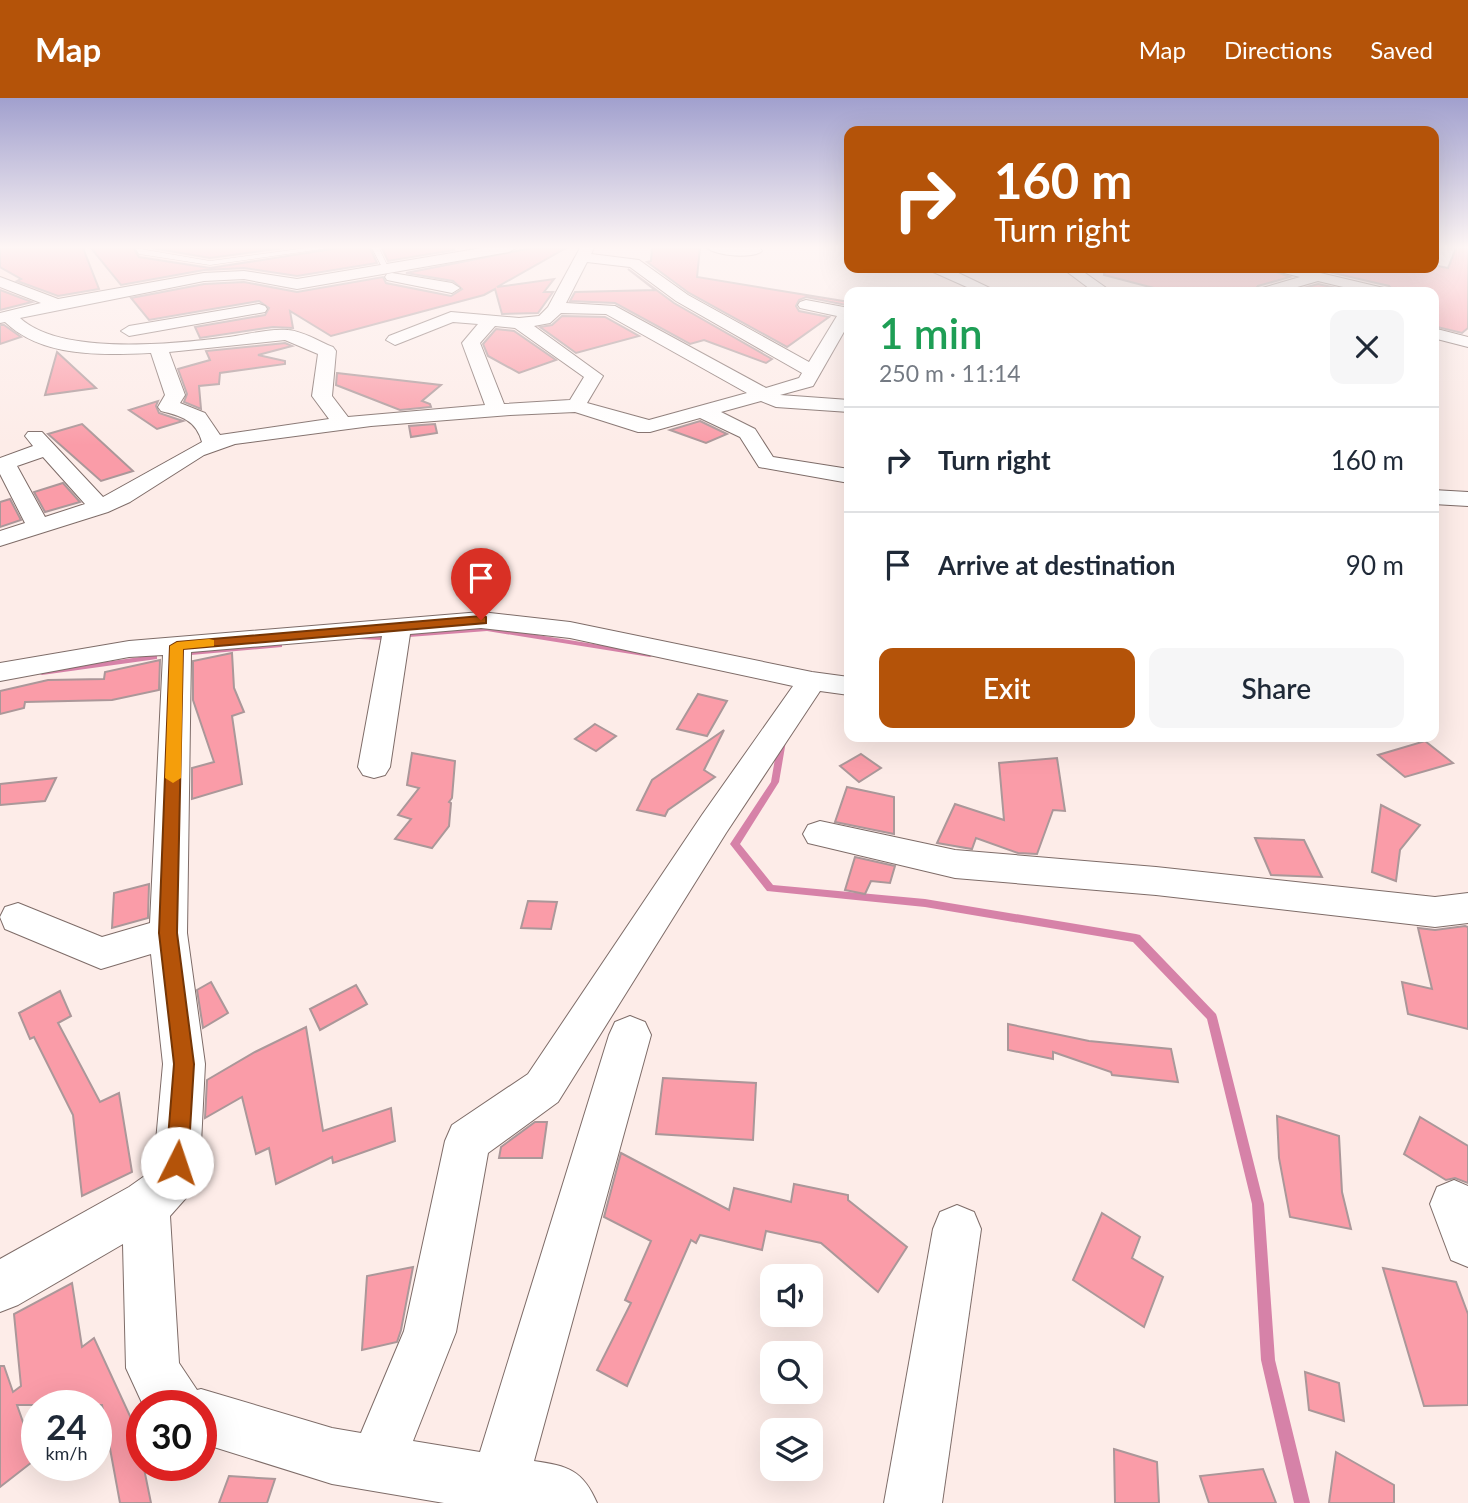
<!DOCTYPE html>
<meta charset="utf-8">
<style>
:root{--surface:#fff;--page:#f6f6f7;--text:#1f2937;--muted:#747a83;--line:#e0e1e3;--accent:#b45309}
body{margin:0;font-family:Lato,sans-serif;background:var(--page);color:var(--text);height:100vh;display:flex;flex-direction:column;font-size:26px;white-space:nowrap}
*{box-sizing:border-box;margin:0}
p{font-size:23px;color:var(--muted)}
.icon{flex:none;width:38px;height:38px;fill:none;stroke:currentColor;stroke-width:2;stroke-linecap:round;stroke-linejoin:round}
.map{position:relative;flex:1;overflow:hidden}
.panel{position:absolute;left:844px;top:189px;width:595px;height:455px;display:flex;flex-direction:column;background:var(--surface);border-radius:14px;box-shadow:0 7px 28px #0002}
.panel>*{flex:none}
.banner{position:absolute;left:844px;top:28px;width:595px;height:147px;border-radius:14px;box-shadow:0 7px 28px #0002;background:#b45309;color:#fff;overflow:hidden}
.fabs{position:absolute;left:760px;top:1166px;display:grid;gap:14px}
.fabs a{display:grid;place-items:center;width:63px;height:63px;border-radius:14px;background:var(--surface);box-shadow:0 7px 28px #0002;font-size:35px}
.speed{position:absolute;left:21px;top:1292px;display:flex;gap:14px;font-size:35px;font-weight:700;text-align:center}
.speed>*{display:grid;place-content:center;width:91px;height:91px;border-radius:50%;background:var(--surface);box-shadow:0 7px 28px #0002;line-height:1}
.speed small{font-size:18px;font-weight:400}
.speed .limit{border:10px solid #d22;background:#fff;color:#111}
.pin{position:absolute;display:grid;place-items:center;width:60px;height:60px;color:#fff;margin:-72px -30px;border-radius:50% 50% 50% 0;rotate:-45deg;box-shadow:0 0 7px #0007}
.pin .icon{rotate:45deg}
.me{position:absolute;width:77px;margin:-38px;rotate:4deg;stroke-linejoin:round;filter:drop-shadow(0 0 5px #0008)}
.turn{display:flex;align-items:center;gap:24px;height:147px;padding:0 35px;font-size:32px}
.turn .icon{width:91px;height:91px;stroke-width:2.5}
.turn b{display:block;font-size:49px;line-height:60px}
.round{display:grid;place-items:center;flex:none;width:74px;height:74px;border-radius:14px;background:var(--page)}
.headline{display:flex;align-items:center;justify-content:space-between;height:119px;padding:0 35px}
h1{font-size:42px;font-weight:600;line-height:52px;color:#1e9e55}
.action{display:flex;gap:14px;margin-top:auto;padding:14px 35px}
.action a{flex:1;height:80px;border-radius:14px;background:var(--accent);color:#fff;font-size:28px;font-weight:600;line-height:80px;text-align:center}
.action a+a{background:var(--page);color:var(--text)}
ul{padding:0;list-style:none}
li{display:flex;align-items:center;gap:21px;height:105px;padding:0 35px;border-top:2px solid var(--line)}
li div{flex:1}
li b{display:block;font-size:26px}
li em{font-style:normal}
header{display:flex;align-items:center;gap:42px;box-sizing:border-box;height:98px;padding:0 35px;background:var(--accent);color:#fff}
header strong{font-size:33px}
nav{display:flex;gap:38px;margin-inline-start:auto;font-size:24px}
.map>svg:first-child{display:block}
</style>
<header>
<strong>Map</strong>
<nav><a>Map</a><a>Directions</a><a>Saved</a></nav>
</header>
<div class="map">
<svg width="1468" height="1405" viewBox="0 0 1468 1405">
<rect width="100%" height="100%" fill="#fdece8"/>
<path fill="#fde0d9" d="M0,150h442l-122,20 -320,36z"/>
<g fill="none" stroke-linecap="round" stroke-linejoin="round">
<g fill="#d682a8" fill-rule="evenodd">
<path d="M487,529l163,26 4,2 -4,2 -163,-26 -78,6 -4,-2 4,-2z"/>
<path d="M356,537l26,1 4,2 -4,2 -23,-1h-3z"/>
<path d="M279,545h3v4l-91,8 -4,-2 4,-2z"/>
<path d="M154,557h3v4l-115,16 -4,-2 4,-2z"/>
<path d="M782,640l4,3 -7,41 -39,62 33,41 152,14 211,35 4,1 76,79 1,3 47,187 11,156 35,143h-16l-33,-143 -9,-156 -45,-185 -74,-77 -208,-35 -158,-16 -37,-47 41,-62 7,-41z"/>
</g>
</g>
<g fill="#fa9ca8" stroke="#ab9799" stroke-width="2">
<path d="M0,150h83l16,41 -41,7 -41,-15 4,-2 -21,-12z"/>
<path d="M91,150h42l6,9 71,11 129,-20h31l7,15 -80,13 -53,-8 -40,2 -83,15z"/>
<path d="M152,150h132l-74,10z"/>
<path d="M382,150h70l2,2 -66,11z"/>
<path d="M532,150h34l-69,39 57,-8 -10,13h9l-15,21 -36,1 -7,-25 -11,6 -153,41 -41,-25 3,17 -20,-1 -73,11 -5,-11 70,-12 4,-7 -10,-7 -110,19 -18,-22 73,-14 40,-2 53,10 86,-15 3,6 65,13 11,-7 -9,-8 -47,-8z"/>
<path d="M652,150h48l-3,29 152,25 -3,3 -40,-8 -7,3 -3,6 3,5 30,6 -42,30 -98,-54 -42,-31 4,-1z"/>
<path d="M1456,150h12v80l-6,5 -29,-7v-34h-39l-5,-6 -56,-13 10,-5h90v-3l15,3z"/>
<path d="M1105,170h160l25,9 -32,9 -5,6h-84l-65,-17z"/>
<path d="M628,171l46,34 98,56 -6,4 -62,-23 -14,4 -75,-41 -45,-2 5,-9 80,-2z"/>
<path d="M1318,186l36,8h-65z"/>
<path d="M0,192l32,12 -32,8z"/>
<path d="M562,218l43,1 34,19 -63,17 -36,-26 12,-2z"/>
<path d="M0,227h4l17,12 -21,7z"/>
<path d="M496,231l18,2 42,29 -37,13 -31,-17 -5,-12z"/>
<path d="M285,245l7,3 -34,9 27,6v3l-65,9 -1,11 -20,2 2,23 -17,-7 3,-8 -9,-25 32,-9 -4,-9z"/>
<path d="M57,254l39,36 -51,7z"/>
<path d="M337,275l104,12 -19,16 8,3 1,3 -31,3 -64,-25z"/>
<path d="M158,303l-2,5 3,7 24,8 -26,8 -28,-19z"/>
<path d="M700,323l27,13 -21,9 -36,-13z"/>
<path d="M82,326l51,47 -32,10 -53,-47z"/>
<path d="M435,326l2,9 -26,4 -2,-11z"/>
<path d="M63,385l17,19 -35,10 -11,-20z"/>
<path d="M10,401l11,21 -21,7v-25z"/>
<path d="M232,555l2,35 10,24 -12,4 10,68 -50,15v-31l22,-6 -21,-62v-39z"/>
<path d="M160,562l-1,30 -47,10 -87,2 -1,6 -24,6v-23l48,-11 56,-1 1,-7z"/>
<path d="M698,596l29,7 -20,35 -30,-7z"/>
<path d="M595,626l21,12 -20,15 -21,-12z"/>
<path d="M724,632l-20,40 11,7 -47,33 -3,6 -28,-6 15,-30z"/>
<path d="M1425,643l28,22 -48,14 -27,-22z"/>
<path d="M412,655l43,8 -3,37 -3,4 2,1 -2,23 -17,22 -37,-9 16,-20 -13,-4 21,-27 -12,-3z"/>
<path d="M861,656l20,14 -22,14 -19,-16z"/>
<path d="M1057,660l8,53 -12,-1 -16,44 -19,-1 -42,-15 -4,11 -35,-6 18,-39 49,16 -5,-57z"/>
<path d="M56,680l-11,23 -45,4v-21z"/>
<path d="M847,689l47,10v37l-59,-12z"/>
<path d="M1381,707l39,20 -20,25 -4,31 -24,-9z"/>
<path d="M1255,740l49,2 18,37 -51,-2z"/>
<path d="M855,759l40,9 -5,17 -19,-2 -6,13 -20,-4z"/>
<path d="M149,786l-1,34 -36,10 2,-35z"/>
<path d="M528,803l29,1 -6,27 -30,-1z"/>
<path d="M1465,828l3,1v102l-60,-15 -6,-32 30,7 -14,-61 17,2z"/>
<path d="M211,884l17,31 -25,15 -6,-38z"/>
<path d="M356,887l11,19 -47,26 -10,-21z"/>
<path d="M60,893l11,25 -13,7 42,79 19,-9 13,79 -50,24 -9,-81 -39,-78 -4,2 -11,-26z"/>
<path d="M1008,926l81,17 82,8 7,33 -66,-7 -1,-3 -58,-20v7l-45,-9z"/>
<path d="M306,929l17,104 68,-23 4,33 -62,22 -1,-6 -56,27 -7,-36 -13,6 -14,-57 -37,21 2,-38 48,-28z"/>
<path d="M663,980l93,5 -3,57 -97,-6z"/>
<path d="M1277,1018l62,20 3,56 9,37 -61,-12 -11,-59z"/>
<path d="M1420,1019l48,29v37l-13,-5 -9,2 -42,-26z"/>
<path d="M535,1024h12l-5,36h-43l2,-11z"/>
<path d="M621,1055l108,57 5,-22 57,14 3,-18 54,11v5l59,47 -29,45 -57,-49 -55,-12 -4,19 -62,-15 -4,8 -5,-3 -64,146 -30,-16 34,-67 -6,-3 26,-59 -47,-24z"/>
<path d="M1102,1115l38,24 -8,21 31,19 -19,50 -71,-47z"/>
<path d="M413,1169l-12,63 -4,12 -35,8 5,-74z"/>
<path d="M1383,1170l73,14 12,32v91l-44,1z"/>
<path d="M72,1185l10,64 12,-9 42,91 15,74h-31l-18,-98h-85l19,54 -36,28v-121h4l9,26 8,-6 -7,-72z"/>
<path d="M1305,1274l34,11 5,38 -35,-11z"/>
<path d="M1114,1351l43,13 2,41h-44z"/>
<path d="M1336,1354l58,33v18h-65z"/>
<path d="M1263,1371l13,34h-67l-9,-27z"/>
<path d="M229,1378l46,3 -8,24h-48z"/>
</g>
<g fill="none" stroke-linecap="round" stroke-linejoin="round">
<g stroke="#7e6c68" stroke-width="1">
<g id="lane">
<path d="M135,150l75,13 96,-13h23l-119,17 -71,-11z"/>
<path d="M372,150h7l8,17h-6z"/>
</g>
</g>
<g stroke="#7e6c68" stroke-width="2">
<g id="street">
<path d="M482,150h34l-7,4 -212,37 -53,-10 -40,2 -184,37c41,38 155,26 209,19 18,-2 40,-9 59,-7 15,1 32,12 45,17l3,4 -4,45 16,21 137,-12 -23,-62 16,-19 -25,-2 -58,23 -9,-5 3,-4 62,-24 68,6 20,-2 9,-9 32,-59h14l-3,6 48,6 49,35 121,67 28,-46 -37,-8 -2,-3 2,-3 6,-2 43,8v15l-36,63 -33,9 69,5v12l-73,-5 -15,-6 -40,11 34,17 18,28 76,12v14l-90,-16 -19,-30 -40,-19 -50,14h-12l-63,-20 -65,3 -139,11 -136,18 -31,11 -74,47 -22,10 -108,34v-15l25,-8 -25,-49v-16l33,-12 -8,-10 3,-4h14l61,65 99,-55c-6,-22 -21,-26 -41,-31l-3,-4 7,-12 -14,-42c-49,2 -108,5 -146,-31l-5,1v-10l41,-10 -41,-16v-10l58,22 146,-26 40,-2 53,8zM587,164l43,5 46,34 126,72 -3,5 -33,10 -151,-82 -49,-3zM561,215l45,1 141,79 -98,27 -62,-17 16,-27 -69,-50 16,-3zM495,228l20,2 69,49 -14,23 -66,4 -24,-61zM285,242l33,14 -6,42 17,23 -109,16 -15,-22 -25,-10 5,-8 -16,-43zM43,359l42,47 -40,13 -28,-51z"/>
<path d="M707,150h53l2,3c-9,8 -45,5 -55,-3z"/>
<path d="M929,170h19l50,24h-20l-47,-21z"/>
<path d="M1062,170h16l34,24h-18z"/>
<path d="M1274,170h25l89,21 3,3h-27l-46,-11 -38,11h-24l3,-3 41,-12 -24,-6z"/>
<path d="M392,175l60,10 8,5 -8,5 -65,-13 -2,-3 2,-3z"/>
<path d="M259,206l6,2 2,3 -2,3 -136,24 -8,-5 8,-5z"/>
<path d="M1433,230l35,9v10l-35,-9z"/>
<path d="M1433,392l35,2v14l-35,-2z"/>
<path d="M481,514l89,10 242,50 37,5v18l-29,-4 -94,142 -168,269 -70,51 -32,179 -43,109 67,11 129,-417 6,-13 15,-6 15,6 6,13 -117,426c34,5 49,9 63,42h-153l-112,-19 -131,-41v-38h-58l-17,-37 -3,-124 -105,61 -18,7v-53l129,-72 17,-12 8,-12 9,-99 -12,-110 -50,15 -96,-40 -5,-12 5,-10 13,-4 84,34 48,-14 13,-268 -34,2 -129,24v-18l129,-22zM481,530l89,10 223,48 -91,129 -174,259 -76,51 -7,16 -41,190 -43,102 -29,-5 -131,-39 -4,1 -18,-27 -9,-147 16,-18 14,-35 5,-99 -18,-131 4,-281 191,-16 -24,131 5,8 11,3 11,-3 5,-8 20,-133z"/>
<path d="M820,723l135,29 201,17 279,30 33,-4v30l-33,4 -279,-32 -201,-17 -147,-35 -5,-9 5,-9z"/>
<path d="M1454,1082l14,6v81l-17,-7 -21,-56 7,-17z"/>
<path d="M957,1107l17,7 7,17 -39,274h-58l49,-274 7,-17z"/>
</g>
</g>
<use href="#lane" fill="#fff" fill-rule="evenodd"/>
<use href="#street" fill="#fff" fill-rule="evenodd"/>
</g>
<linearGradient id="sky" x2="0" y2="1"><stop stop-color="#a1a0ce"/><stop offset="0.43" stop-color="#fef6f5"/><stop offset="1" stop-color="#fef6f5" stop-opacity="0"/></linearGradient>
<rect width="1468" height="347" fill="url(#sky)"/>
<path fill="#b45309" stroke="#753606" stroke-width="2" d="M481,518l5,1v6l-303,26 -6,284 17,131 -6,99 -3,8 -8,3 -7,-3 -4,-8 8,-99 -15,-131 11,-287 7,-4z"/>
<path fill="#f59e0b" d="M209,541l5,1v6l-31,3 -2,129 -8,5 -8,-5 5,-132 7,-4z"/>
</svg>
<div class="fabs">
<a><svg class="icon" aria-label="sound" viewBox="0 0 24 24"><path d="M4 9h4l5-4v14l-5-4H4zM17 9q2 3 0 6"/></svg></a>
<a><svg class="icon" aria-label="search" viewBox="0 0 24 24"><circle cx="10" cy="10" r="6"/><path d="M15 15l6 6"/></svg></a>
<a><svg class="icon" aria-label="layers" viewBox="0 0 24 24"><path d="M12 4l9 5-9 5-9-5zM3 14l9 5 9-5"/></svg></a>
</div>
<div class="speed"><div>24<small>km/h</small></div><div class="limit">30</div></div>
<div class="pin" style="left:481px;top:522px;background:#d93025"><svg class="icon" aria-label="arrive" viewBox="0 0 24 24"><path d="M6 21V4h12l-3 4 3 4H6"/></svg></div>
<svg class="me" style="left:177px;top:1065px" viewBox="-20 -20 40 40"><circle r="19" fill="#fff"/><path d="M0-13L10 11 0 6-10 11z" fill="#b45309"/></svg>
<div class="banner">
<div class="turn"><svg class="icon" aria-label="right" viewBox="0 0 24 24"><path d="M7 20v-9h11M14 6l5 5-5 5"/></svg><div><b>160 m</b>Turn right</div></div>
</div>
<section class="panel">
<div class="headline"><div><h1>1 min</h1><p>250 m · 11:14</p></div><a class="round"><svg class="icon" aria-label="close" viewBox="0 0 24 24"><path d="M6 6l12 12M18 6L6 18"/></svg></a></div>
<ul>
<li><svg class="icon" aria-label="right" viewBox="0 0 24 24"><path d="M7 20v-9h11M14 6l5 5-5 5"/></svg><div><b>Turn right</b></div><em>160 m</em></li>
<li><svg class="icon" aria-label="arrive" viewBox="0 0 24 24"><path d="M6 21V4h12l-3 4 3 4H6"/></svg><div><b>Arrive at destination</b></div><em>90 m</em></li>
</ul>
<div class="action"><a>Exit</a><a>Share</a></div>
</section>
</div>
